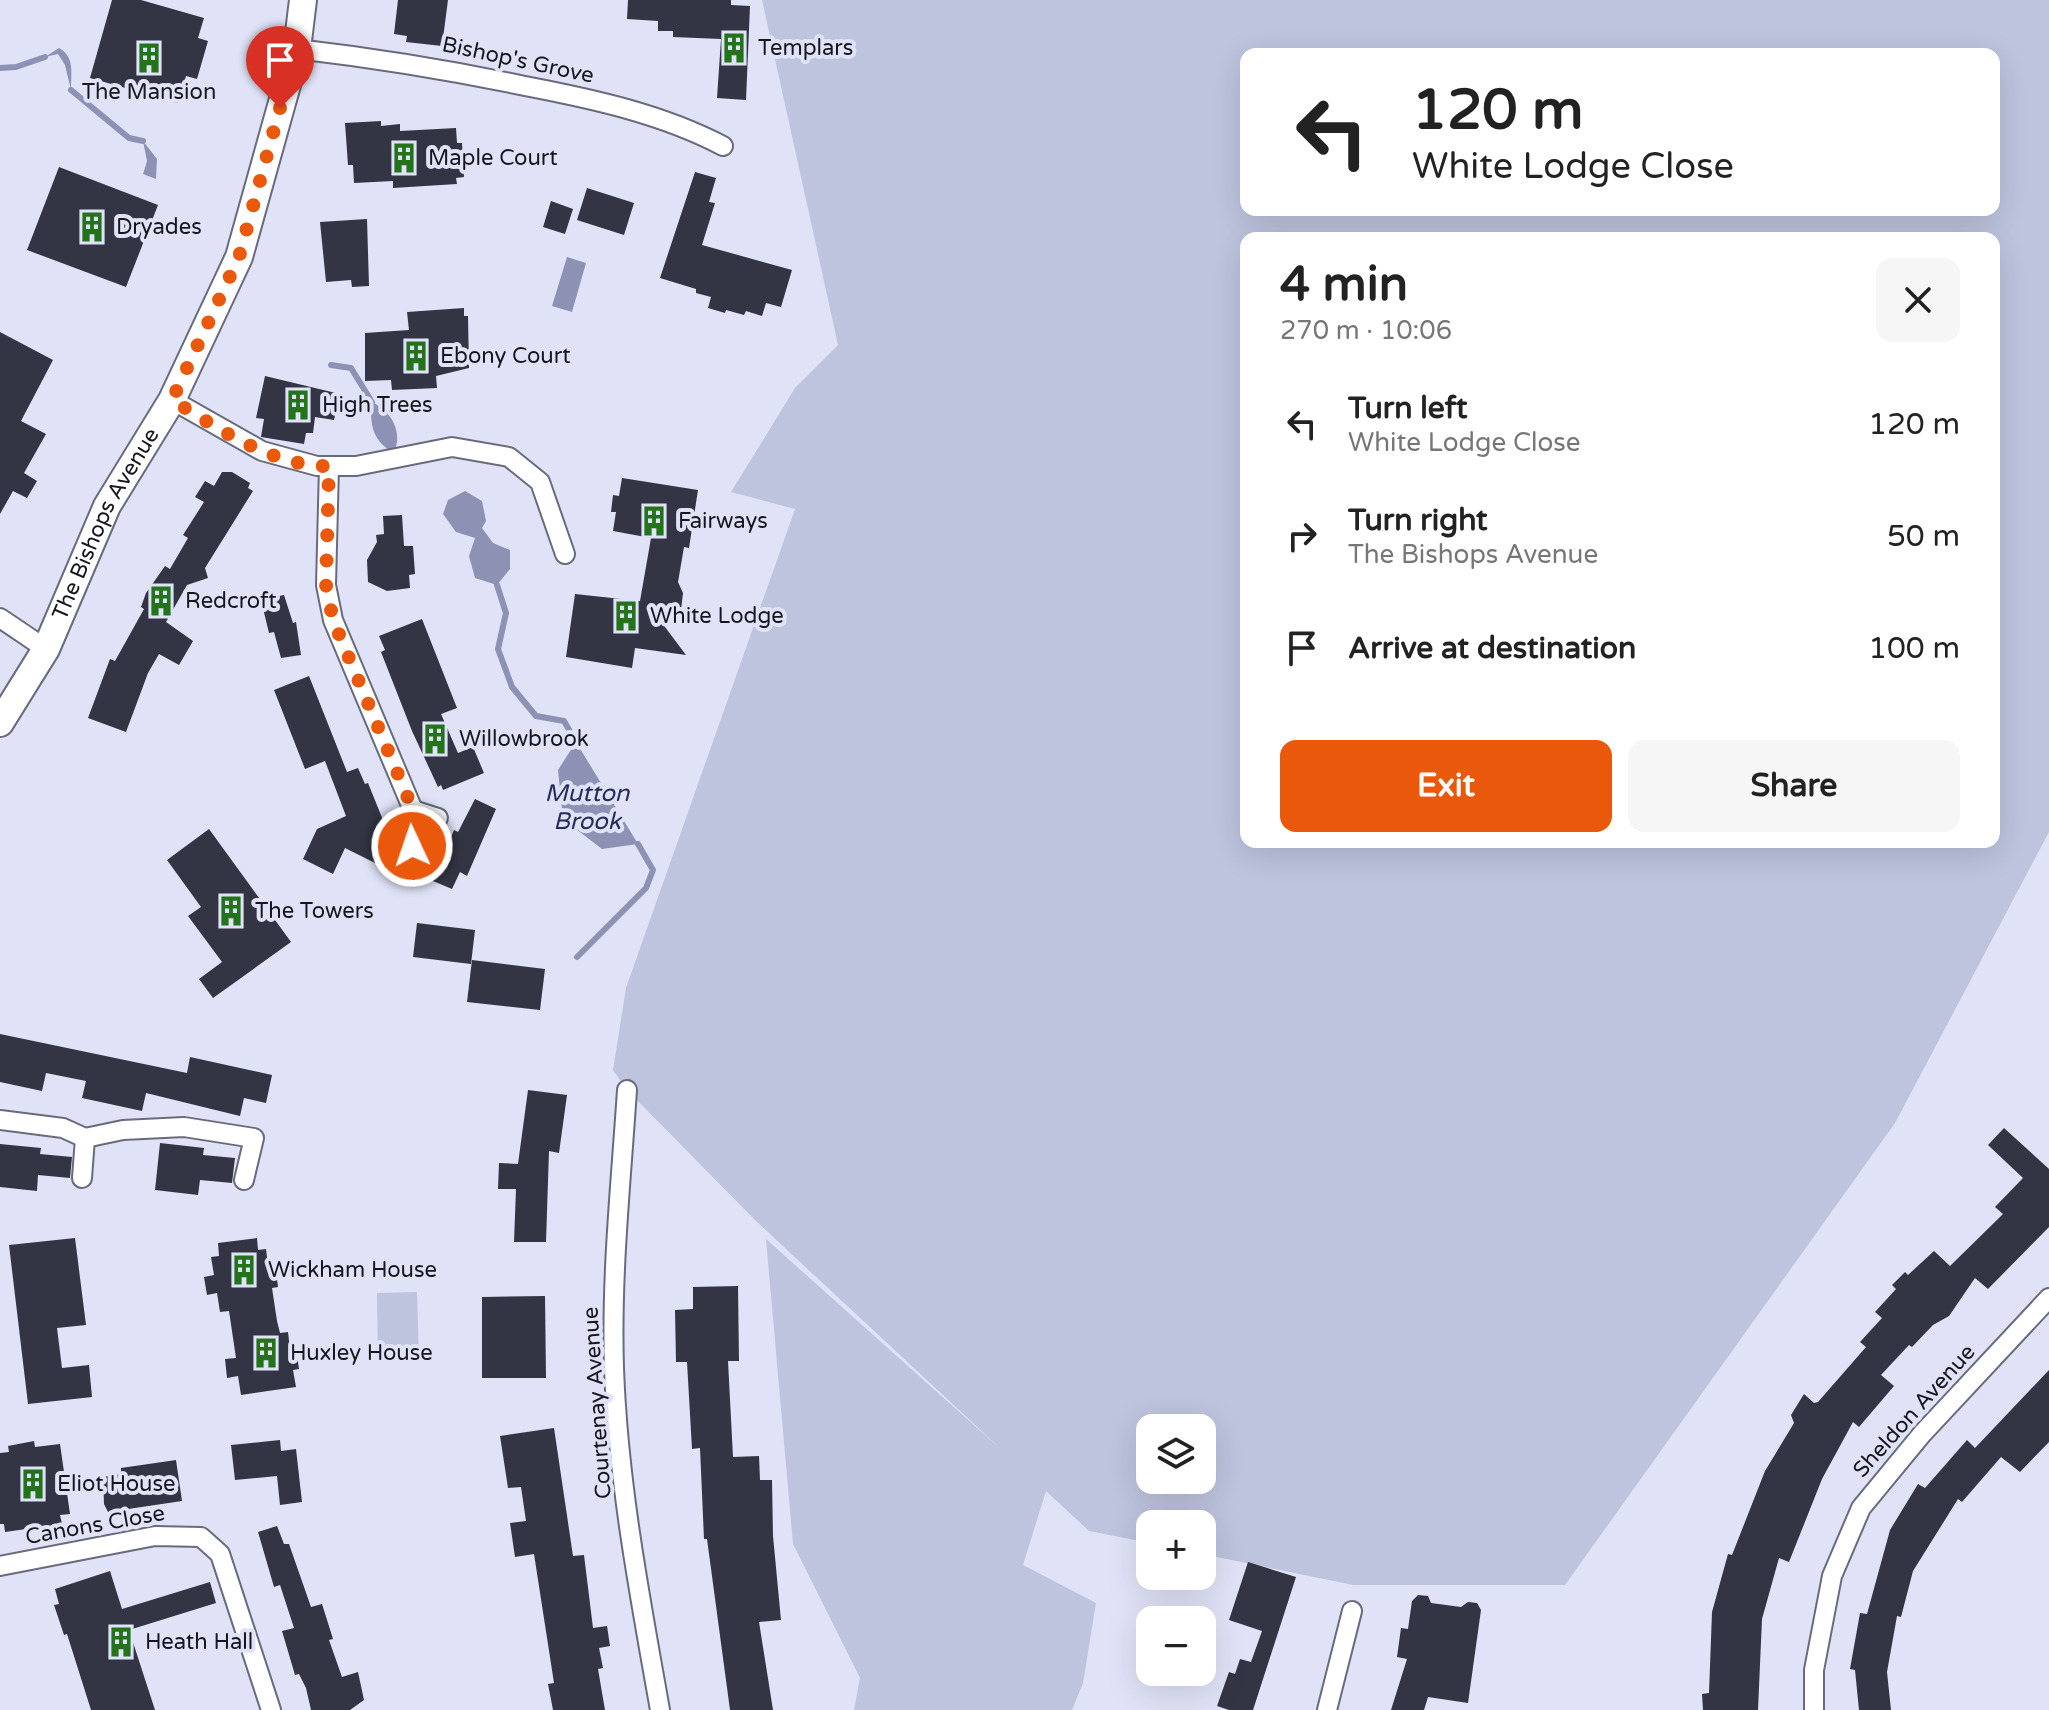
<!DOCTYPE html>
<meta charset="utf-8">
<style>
:root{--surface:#fff;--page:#f6f6f6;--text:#222;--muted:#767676;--accent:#ea580c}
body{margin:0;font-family:"Varela Round",sans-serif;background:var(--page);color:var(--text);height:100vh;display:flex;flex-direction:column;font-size:30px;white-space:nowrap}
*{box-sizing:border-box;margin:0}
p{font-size:26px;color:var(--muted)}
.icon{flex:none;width:44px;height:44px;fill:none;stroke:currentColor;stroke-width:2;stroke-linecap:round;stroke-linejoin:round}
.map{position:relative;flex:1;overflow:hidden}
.side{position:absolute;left:1240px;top:232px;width:760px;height:616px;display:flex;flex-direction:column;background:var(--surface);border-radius:16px;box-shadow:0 8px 32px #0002}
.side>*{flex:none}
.top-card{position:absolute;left:1240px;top:48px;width:760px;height:168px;border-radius:16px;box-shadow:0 8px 32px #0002;background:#fff;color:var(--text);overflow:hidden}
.controls{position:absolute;left:1136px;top:1414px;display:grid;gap:16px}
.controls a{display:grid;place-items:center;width:80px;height:80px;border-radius:16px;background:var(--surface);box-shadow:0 8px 32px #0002;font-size:40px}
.pin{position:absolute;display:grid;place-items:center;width:68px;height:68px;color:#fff;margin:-82px -34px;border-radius:50% 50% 50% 0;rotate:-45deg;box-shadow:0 0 8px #0007}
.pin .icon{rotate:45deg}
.me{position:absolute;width:88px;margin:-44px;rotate:357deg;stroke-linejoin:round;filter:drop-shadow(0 0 6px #0008)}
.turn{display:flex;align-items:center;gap:28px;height:168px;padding:0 40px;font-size:36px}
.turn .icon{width:104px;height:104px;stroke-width:2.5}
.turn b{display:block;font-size:56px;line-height:68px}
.round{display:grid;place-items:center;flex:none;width:84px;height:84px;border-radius:16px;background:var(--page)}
.overview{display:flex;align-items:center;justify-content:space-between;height:136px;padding:0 40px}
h1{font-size:48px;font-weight:700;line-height:60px}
.button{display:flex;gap:16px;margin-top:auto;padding:16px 40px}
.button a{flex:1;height:92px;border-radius:16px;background:var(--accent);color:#fff;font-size:32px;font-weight:700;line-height:92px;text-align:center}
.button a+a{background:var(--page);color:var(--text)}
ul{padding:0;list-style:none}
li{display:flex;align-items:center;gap:24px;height:112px;padding:0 40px}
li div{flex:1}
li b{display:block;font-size:30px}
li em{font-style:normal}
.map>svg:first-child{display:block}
</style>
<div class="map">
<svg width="2049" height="1710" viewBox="0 0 2049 1710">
<rect width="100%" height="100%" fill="#e0e3f7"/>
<g fill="#bec3de" fill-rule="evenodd">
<path d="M762,0h1287v832l-154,291 -330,462h-212l-151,-31v-30h-52v19l-61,-12 -43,-40 -23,74 73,38 -13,80 -11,27h-218l6,-32 -67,-134 -27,-305 237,212 -247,-230 -129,-131 -14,-20 13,-82 169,-479 -64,-17 64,-104 43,-43zM1246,54h748v156h-748zM1246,238h748v604h-748zM1150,1428h52v52h-52z"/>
<path d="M417,1292l2,67 -41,1 -1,-67z"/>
</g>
<g fill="#8d92b5">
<path d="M59,48c16,9 12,25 12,42l-6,-25 -7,-11 -13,3z"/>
<path d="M143,141l14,18 -1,20 -13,-5 4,-13z"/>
<path d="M567,257l19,6 -14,49 -20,-6z"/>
<path d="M372,402c20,10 31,30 22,51 -21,-11 -25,-29 -22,-51z"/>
<path d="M465,491l17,10 4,20 -4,7 11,15 17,7v19l-13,16 -22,-7 -6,-22 6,-18 -19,-6 -13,-18 5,-14z"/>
<path d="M576,742l62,102 -36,5 -39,-30 -5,-49z"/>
</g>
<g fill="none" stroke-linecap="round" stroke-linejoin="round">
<g stroke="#8d92b5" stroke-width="6">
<path d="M0,68l16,-1 29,-10"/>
<path d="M71,90l58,48 14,3"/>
<path d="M331,365l20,3 21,34"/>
<path d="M497,585l9,28 -8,36 14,38 24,29 28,5 12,21"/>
<path d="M577,957l69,-69 7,-18 -15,-26"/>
</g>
</g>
<g fill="#333544">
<path d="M112,0h29l63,18 -6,20 10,3 -11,38 -11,-3 -8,27 -88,-25z"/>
<path d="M398,0h50l-6,46 -36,-4 1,-6 -13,-2z"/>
<path d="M628,0h103v5l19,1 -4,94 -29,-2 4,-59 -48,-2v-6h-15v-10l-31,-2z"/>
<path d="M381,121v5l19,-2v7l56,-3 1,15h5l2,34 -8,1 1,6 -64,4v-7l-39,2 -1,-18h-5l-3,-42z"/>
<path d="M59,167l99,38 -32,82 -99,-37z"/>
<path d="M695,172l21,6 -7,24 6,1 -13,42 90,25 -11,37 -15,-4 -4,13 -16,-5 -2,4 -18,-5 -1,3 -17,-5 3,-11 -15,-4v-4l-36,-11z"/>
<path d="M587,188l47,15 -10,32 -47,-15z"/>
<path d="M551,201l22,8 -8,25 -22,-7z"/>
<path d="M367,219l2,67 -17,1 -1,-7 -25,2 -6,-60z"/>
<path d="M464,308v8h4l1,52 -33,8 1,12 -45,2 -1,-10 -26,1v-48l44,-3 -2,-18z"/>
<path d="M0,332l53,28 -32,61 25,13 -22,39 13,8 -10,17 -14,-7 -13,23z"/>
<path d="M265,376l75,18 -6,26 -19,-3 -2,16h-7l-2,11 -43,-7 3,-18 -8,-1z"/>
<path d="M222,472h10l18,11 -2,5 5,3 -48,77 3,10 -21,7 -21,37 27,19 -14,24 -20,-11 -11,19 -22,59 -38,-14 22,-59 5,2 29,-52 -3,-2 5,-14 19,-27 5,3 18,-31 -5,-3 21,-33 -9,-5 10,-16 9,5z"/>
<path d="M622,478l76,12 -9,58 -5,-1 -6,35 5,11 -3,26 -15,8 21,28 -51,-7 -3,20 -66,-11 9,-63 65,7 11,-63 -38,-7 3,-19h-5l2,-17 6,1z"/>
<path d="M402,515l2,31h9l2,28 -6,1 1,13 -23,3 -19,-9 -1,-22 10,-18 -1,-7 8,-1 -1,-18z"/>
<path d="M284,595l9,28 3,-1 5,33 -20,3 -7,-26 -5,1 -8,-33z"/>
<path d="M422,619l35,89 -16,6 17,39 15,-6 11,26 -41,17 -2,-5 -3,2 -26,-56 -31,-79 4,-2 -6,-14z"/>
<path d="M309,676l38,96 11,-4 7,16 3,-1 17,42 -4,1 11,32 -15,6 -32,-16 -12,26 -30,-15 14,-30 29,-13 -21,-55 -20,8 -31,-79z"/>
<path d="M475,799l21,10 -29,67 -7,-4 -8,17 -19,-8 21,-51 4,2z"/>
<path d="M209,829l82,113 -78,56 -14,-19 23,-17 -34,-46 13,-9 -34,-47z"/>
<path d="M417,923l58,7 -4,34 -58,-7z"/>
<path d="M472,960l73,9 -5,41 -73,-8z"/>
<path d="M0,1034l187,39 3,-16 82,18 -6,28 -22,-5 -4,18 -94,-23 -4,18 -60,-13 4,-17 -40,-8 -4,18 -42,-9z"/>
<path d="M528,1090l39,5 -8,58 -10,-2 -3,91h-32l2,-53h-18l1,-26 19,1z"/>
<path d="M2004,1128l45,41v58l-61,62 -13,-11 -26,38 -16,9 -21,22 -3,-2 -28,30 13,11 -35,41 -6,-5 -31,57 -33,83 -10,-4 -17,61 -4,91h-55l-1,-16 7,-1 3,-81 16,-58 4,1 33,-84 29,-48 -3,-8 13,-21 10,9 4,-1 48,-55 -6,-5 22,-24 -7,-6 21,-23 -4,-4 13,-13 3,3 26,-24 16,15 53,-52 -8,-7 28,-29 -35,-33z"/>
<path d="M160,1143l44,5 -1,7 32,3 -3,25 -32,-3 -2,15 -43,-5z"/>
<path d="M0,1144l41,4 -1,6 32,3 -2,21 -32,-3 -1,16 -37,-4z"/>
<path d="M75,1238l11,87 -29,3 5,40 27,-3 3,32 -64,7 -19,-159z"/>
<path d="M257,1238l1,12 8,-1 2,16 7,-1 3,23 -6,1 5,33 3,12 8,-1 2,17 6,-1 3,21 -6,1 3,17 -55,8 -3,-19 -11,2 -2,-19 11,-1 -7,-47 -9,1 -3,-19 -10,2 -3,-18 10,-2 -3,-18 8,-1 -1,-13z"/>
<path d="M738,1286l1,75h-11l5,96 26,-1 1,24h12l1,56 8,84 -22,2 14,88h-43l-23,-171h-3l-4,-91 -8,1 -5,-87h-11l-1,-52 18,-1v-22z"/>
<path d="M545,1296l1,82h-64v-81z"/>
<path d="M2049,1370v72l-29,30 -19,-15 -39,45 -4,-3 -45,72 -12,46 -4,-1 -10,56 4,38h-32l-4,-40 -5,-1 10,-56 7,1 23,-84 28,-46 7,4 42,-48 8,8z"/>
<path d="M554,1428l19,128 11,-1 9,73 14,-2 3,20 -11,2 4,20 -5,1 7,41h-52l-5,-26 6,-1 -20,-129 -19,3 -5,-34 16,-2 -5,-34 -13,1 -8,-52z"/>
<path d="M280,1440l1,11 15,-2 6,53 -22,3 -3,-29 -42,4 -4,-35z"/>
<path d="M34,1441l1,6 25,-3 10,70 -10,1 2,9 -57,8 -1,-8h-4v-71l9,-1 -1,-6z"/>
<path d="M176,1460l6,41 -74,11 -4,-8 -1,-27 18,-3v-6z"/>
<path d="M277,1526l7,18h5l22,63 11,-3 11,35 -4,1 13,37 16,-5 6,28 -14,10h-39l-5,-22 -7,-14 -4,1 -13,-44 12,-3 -14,-43 -6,2 -16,-55z"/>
<path d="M1248,1562l48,15 -43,133h-24l-12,-4 12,-34 6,2 5,-15 11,3 11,-31 -33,-11z"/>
<path d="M110,1571l12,38 88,-27 6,21 -87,27 26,80h-64l-24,-76 -3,1 -10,-30 5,-1 -4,-15z"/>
<path d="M1418,1595l10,1 3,7 30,4 7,-5 9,1 4,7 -13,93 -40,-6 -4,13h-33l16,-51 -10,-2 4,-29 7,1 4,-28z"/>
</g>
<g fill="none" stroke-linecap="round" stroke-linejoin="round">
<g stroke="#686b7c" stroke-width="22">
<g id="street">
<path d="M297,49c77,9 152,21 228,37 68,13 137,28 198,60"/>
<path d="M172,400l90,51 55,15h39l96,-19 57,10 31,25 25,72"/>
<path d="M329,466l-3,119 7,35 80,190 -1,36"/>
<path d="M0,618l46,31"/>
<path d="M413,810l25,8"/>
<path d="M627,1090c-6,92 -16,185 -13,278 4,115 26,229 46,342"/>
<path d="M0,1120l63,8 22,10 38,-8 61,-3 70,11 -10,42"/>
<path d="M82,1178l3,-40"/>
<path d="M0,1566l155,-30 46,1 19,17 51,156"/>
<path d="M1327,1710l25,-99"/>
<path d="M1814,1710v-40l18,-94 29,-68 61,-74 127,-136"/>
</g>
</g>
<g stroke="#686b7c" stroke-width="30">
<g id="secondary">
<path id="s1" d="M0,723l46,-74 61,-143 65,-106 67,-143 58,-208 6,-49"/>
</g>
</g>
<use href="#street" stroke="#fff" stroke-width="18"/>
<use href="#secondary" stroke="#fff" stroke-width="26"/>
</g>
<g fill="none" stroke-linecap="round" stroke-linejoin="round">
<path stroke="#ea580c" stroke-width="14" stroke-dasharray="0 25.2" d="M280,108l-41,149 -67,143c46,28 101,67 157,66l-3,119 7,35 80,190 -1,36"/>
</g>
<defs>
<g id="building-bare" transform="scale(2.4)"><path d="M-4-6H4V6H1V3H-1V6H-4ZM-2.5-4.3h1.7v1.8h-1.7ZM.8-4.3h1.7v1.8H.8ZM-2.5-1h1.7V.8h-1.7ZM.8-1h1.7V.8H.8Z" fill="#23731b" stroke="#e0e3f7" stroke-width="2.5" paint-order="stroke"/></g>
</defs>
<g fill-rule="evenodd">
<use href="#building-bare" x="734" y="48"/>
<use href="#building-bare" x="149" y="58"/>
<use href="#building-bare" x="404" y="158"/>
<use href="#building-bare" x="92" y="227"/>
<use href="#building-bare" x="416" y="356"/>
<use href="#building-bare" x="298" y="405"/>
<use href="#building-bare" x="654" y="521"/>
<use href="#building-bare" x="161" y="601"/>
<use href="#building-bare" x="626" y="616"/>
<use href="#building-bare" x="435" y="739"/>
<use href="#building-bare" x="231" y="911"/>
<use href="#building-bare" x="244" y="1270"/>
<use href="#building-bare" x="266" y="1353"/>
<use href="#building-bare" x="33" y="1484"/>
<use href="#building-bare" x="121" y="1642"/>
</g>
<g text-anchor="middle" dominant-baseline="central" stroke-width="8" stroke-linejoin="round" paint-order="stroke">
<g font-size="22" fill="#16171e" stroke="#e0e3f7" text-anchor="start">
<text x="758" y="48">Templars</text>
<text x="149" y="92" text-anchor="middle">The Mansion</text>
<text x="428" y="158">Maple Court</text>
<text x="116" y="227">Dryades</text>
<text x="440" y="356">Ebony Court</text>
<text x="322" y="405">High Trees</text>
<text x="678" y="521">Fairways</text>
<text x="185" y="601">Redcroft</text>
<text x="650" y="616">White Lodge</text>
<text x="459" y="739">Willowbrook</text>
<text x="255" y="911">The Towers</text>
<text x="268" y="1270">Wickham House</text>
<text x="290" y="1353">Huxley House</text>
<text x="57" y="1484">Eliot House</text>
<text x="145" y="1642">Heath Hall</text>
</g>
<g font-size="22" fill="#16171e" stroke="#e0e3f7">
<text transform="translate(518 60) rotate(12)">Bishop's Grove</text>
<text stroke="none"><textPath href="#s1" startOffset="226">The Bishops Avenue</textPath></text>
<text transform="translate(597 1403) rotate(-94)">Courtenay Avenue</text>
<text transform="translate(1914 1411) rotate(-48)">Sheldon Avenue</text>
<text transform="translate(95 1525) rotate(-10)">Canons Close</text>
</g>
<g font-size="24" font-style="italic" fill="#282a59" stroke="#e0e3f7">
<text x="587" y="793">Mutton<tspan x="587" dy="28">Brook</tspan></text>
</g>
</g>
</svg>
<div class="controls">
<a><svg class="icon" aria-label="layers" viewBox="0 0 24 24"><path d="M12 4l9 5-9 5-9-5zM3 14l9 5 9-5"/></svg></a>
<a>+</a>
<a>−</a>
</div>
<div class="pin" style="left:280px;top:108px;background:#d93025"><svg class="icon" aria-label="arrive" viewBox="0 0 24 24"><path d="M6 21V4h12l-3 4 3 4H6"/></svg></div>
<svg class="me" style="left:412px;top:846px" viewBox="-20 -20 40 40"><circle r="17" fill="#ea580c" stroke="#fff" stroke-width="3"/><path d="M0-11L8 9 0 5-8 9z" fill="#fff"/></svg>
<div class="top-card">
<div class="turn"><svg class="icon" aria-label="left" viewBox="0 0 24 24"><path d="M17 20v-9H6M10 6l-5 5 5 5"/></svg><div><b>120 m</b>White Lodge Close</div></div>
</div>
<section class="side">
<div class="overview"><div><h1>4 min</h1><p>270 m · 10:06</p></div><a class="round"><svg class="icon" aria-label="close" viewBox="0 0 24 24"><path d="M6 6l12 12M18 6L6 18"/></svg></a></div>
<ul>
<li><svg class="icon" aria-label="left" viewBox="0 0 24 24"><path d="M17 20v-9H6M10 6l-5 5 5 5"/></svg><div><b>Turn left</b><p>White Lodge Close</p></div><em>120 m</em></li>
<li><svg class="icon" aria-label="right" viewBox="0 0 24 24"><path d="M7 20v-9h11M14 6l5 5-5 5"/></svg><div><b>Turn right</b><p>The Bishops Avenue</p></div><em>50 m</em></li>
<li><svg class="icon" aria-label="arrive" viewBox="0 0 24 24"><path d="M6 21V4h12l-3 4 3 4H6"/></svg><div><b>Arrive at destination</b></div><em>100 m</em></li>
</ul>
<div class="button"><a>Exit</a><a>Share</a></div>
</section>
</div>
